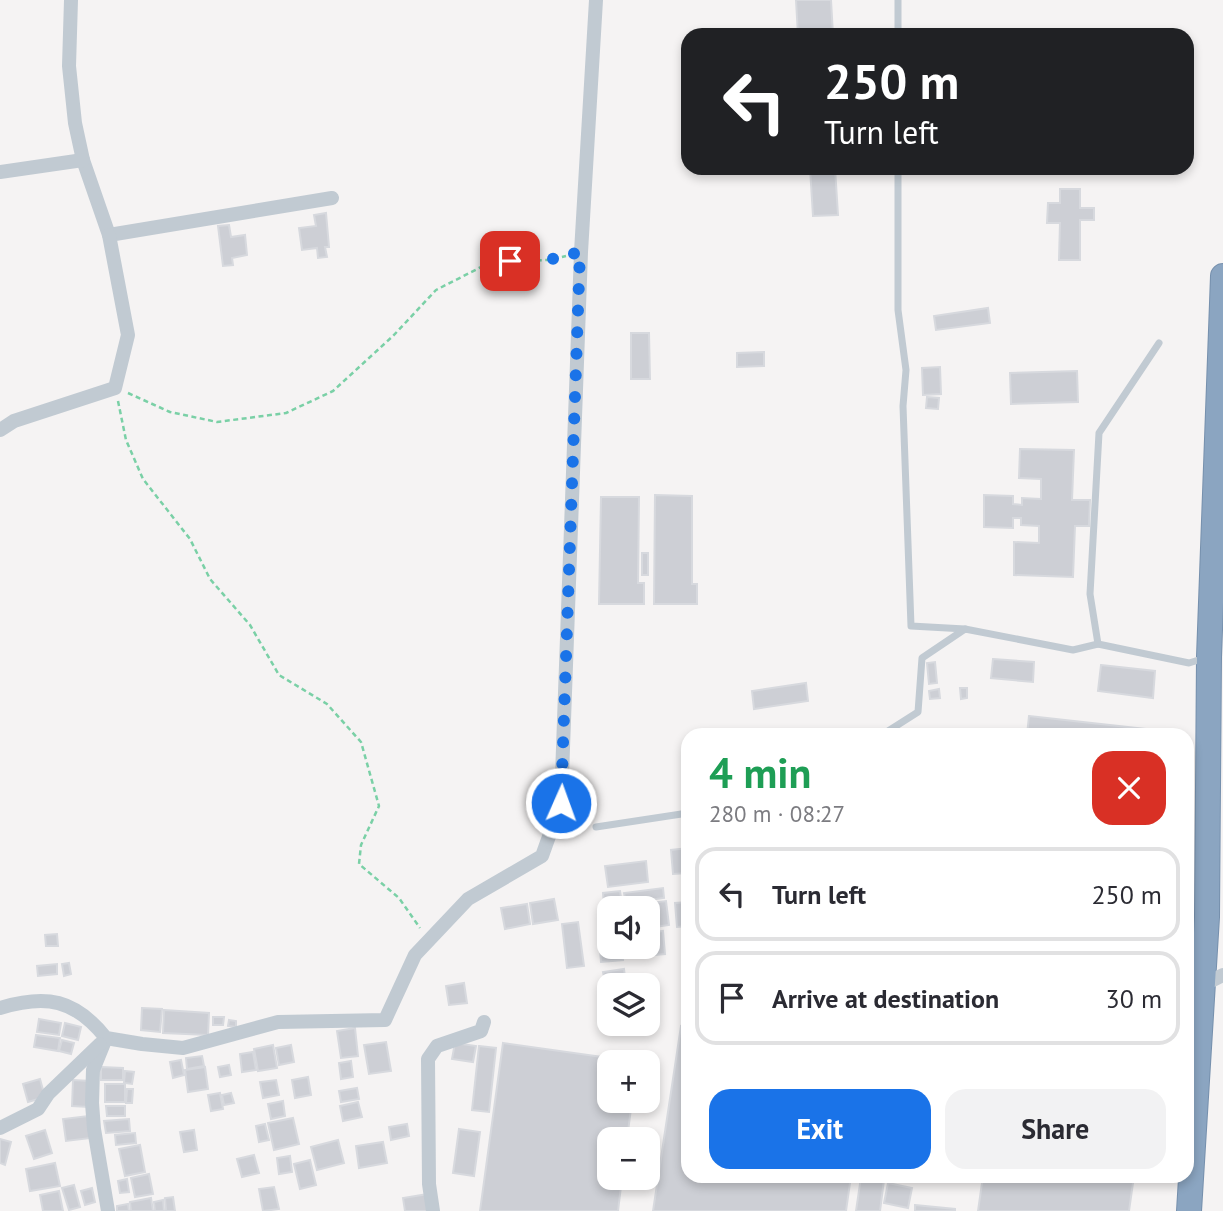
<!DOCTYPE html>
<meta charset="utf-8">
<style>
:root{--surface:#fff;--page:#f2f2f3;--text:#2b2b33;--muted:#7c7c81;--line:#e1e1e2;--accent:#1a73e8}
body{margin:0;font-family:"PT Sans",sans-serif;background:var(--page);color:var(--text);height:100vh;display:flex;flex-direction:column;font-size:26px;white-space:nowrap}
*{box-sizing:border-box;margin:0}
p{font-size:23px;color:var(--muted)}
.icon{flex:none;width:38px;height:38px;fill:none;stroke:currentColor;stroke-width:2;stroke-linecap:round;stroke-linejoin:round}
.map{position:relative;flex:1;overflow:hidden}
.drawer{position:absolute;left:681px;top:728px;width:513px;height:455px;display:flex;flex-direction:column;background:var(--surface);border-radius:21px;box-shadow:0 4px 10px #0003}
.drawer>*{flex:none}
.banner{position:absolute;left:681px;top:28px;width:513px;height:147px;border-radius:21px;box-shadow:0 4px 10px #0003;background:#202124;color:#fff;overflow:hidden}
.fabs{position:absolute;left:597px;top:896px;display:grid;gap:14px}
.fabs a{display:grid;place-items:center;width:63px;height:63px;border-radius:14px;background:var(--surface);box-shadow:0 4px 10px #0003;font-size:35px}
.pin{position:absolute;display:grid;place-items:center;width:60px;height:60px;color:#fff;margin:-30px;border-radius:14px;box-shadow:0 4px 10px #0006}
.me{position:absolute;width:77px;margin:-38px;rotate:2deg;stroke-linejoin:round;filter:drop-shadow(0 0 5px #0008)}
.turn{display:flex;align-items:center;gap:24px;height:147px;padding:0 28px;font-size:32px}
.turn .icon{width:91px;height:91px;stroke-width:2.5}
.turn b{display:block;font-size:49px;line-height:60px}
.round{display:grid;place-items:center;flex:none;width:74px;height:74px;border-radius:21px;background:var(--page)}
.summary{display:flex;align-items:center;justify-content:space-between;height:119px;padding:0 28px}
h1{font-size:42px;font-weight:800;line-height:52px;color:#1e9e55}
.primary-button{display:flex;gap:14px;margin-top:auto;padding:14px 28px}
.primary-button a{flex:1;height:80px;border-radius:21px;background:var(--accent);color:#fff;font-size:28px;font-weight:800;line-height:80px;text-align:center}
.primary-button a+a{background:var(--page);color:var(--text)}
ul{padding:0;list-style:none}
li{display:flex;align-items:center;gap:21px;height:94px;margin:0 14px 10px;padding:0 14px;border:4px solid var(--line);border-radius:21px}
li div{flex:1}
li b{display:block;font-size:26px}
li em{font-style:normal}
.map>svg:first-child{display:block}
</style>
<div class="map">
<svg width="1223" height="1211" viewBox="0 0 1223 1211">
<rect width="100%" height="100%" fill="#f5f3f3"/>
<g fill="#cdcfd5" stroke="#d7d9de" stroke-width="2">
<path d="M796,0h35l2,35h-35z"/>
<path d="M810,168h25l3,47 -25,1z"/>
<path d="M1060,189h20v19h14v12h-14v40h-21l1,-37h-13l1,-20h12z"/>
<path d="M326,213l3,34h-4l2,10 -9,1 -1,-10 -15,2 -3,-22 17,-2 -2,-11z"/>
<path d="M229,225l2,12 14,-2 2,20 -15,3 1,7 -10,1 -5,-40z"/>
<path d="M988,308l2,15 -54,7 -2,-14z"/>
<path d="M631,333h18l1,46h-19z"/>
<path d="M764,352v14l-27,1v-14z"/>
<path d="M940,367l1,27 -18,1 -1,-27z"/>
<path d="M1077,371l1,31 -67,2 -1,-31z"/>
<path d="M927,397l12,1 -1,11 -12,-1z"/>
<path d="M1020,449l54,1 -2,50h18l-1,26h-14l-2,51 -59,-2v-33l25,1v-17l-18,-1v-7h-8v10l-29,-1v-32l29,1v8l9,1v-7l19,1v-20l-22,-1z"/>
<path d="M655,495l37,1v88h5v20h-43z"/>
<path d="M601,497h38l-1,86h6v21h-45z"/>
<rect x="642" y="553" width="6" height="22"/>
<path d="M993,659l41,3 -1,20 -42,-4z"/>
<path d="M935,662l2,21 -8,1 -2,-21z"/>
<path d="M1101,665l54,6 -2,27 -55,-7z"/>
<path d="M806,683l2,18 -54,8 -2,-18z"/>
<path d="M960,688h7v10l-6,1z"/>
<path d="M939,689l1,9 -10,1 -1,-8z"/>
<path d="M1029,716l125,14v5h-127z"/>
<path d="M688,848v25l-15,1 -2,-24z"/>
<path d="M646,861l2,21 -40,5 -3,-21z"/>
<path d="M663,888l1,10 -38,5 -2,-10z"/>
<path d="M620,891l2,13 -18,2 -1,-13z"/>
<path d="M554,899l4,21 -25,4 -3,-21z"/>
<path d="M666,901l3,24 -21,3v-20h-37z"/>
<path d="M688,902v24l-11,1 -2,-24z"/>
<path d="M527,904l3,20 -25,5 -4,-21z"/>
<path d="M578,922l6,44 -17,2 -5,-44z"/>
<path d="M663,931l2,23 -22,2 -1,-9h6v-14z"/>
<path d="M57,934l1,12h-12l-1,-11z"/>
<path d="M609,936v11h12l2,13 -22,2 -2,-25z"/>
<path d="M69,963l2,11 -7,2 -2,-12z"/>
<path d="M57,964v10l-19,2 -1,-10z"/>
<path d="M624,969l2,16h-17l-3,3 -3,-16z"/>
<path d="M464,983l3,20 -18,2 -3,-19z"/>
<path d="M142,1008l20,1 -2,23 -19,-2z"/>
<path d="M164,1010l45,3 -1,22 -45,-2z"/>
<path d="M213,1017h11l-1,8h-10z"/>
<path d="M39,1019l22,4 -2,12 -22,-3z"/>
<path d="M229,1020l7,1v6l-8,-1z"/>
<path d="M65,1023l16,4 -3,13 -16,-4z"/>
<path d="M681,1026l7,1v149h163l-5,35h-193z"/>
<path d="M355,1028l3,28 -17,2 -4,-27z"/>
<path d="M36,1035l24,3 -2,13 -24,-4z"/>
<path d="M62,1040l12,3 -3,11 -12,-3z"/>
<path d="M386,1042l5,29 -22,3 -5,-29z"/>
<path d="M455,1043l21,3 -3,16 -21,-3z"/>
<path d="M503,1043l135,19h-29v39h23l-5,38h-18v39h13l-4,33h-138z"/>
<path d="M273,1045l4,23 -19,3 -4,-22z"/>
<path d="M291,1045l3,17 -15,3 -3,-17z"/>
<path d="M479,1046l17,2 -7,64 -17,-2z"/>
<path d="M253,1052l3,18 -14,2 -2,-18z"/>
<path d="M202,1056l2,10 -17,3 -1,-11z"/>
<path d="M181,1060l3,15 -11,3 -3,-16z"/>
<path d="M351,1061l2,16 -12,2 -2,-16z"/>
<path d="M229,1065l2,10 -11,2 -2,-10z"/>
<path d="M101,1067l22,1v12h-22z"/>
<path d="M205,1067l3,22 -20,3 -3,-22z"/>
<path d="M125,1071l9,1 -2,12 -8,-1z"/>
<path d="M308,1077l3,18 -16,3 -3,-18z"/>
<path d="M40,1079l5,18 -17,5 -5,-18z"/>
<path d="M73,1080l17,1 -1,26 -17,-1z"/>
<path d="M276,1080l3,15 -16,3 -3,-16z"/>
<rect x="105" y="1084" width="20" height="18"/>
<path d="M357,1088l2,11 -18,3 -2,-11z"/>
<path d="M127,1089h6l-1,14h-6z"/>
<path d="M220,1093l3,16 -12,2 -3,-16z"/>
<path d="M231,1093l3,10 -10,2 -2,-10z"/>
<path d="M283,1101l2,15 -14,3 -3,-15z"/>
<path d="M358,1102l4,15 -19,4 -3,-15z"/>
<path d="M106,1106h19v10h-18z"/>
<path d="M88,1116l3,22 -25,3 -3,-22z"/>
<path d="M293,1118l6,26 -25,6 -6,-27z"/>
<path d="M129,1119l1,12 -24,2 -2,-12z"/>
<path d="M265,1124l4,16 -10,2 -3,-16z"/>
<path d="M407,1124l2,12 -18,4 -2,-13z"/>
<path d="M459,1129l21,3 -6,44 -21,-3z"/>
<path d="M45,1130l7,23 -18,6 -8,-23z"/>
<path d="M194,1130l3,20 -13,2 -4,-20z"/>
<path d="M135,1133l1,10 -20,2 -1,-10z"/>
<path d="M0,1139l11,3 -6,23 -5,-2z"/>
<path d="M338,1140l6,23 -27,7 -6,-23z"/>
<path d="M383,1142l4,21 -28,5 -3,-22z"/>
<path d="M140,1145l5,27 -20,4 -6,-27z"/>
<path d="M254,1155l5,18 -17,4 -5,-18z"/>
<path d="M290,1156l2,16 -13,2 -2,-16z"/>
<path d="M310,1160l6,25 -16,4 -6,-25z"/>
<path d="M55,1163l5,23 -30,5 -4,-22z"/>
<path d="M149,1174l4,20 -18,3 -4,-19z"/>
<path d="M983,1176h151l-5,35h-151z"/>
<path d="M861,1177l23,3 -4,31h-24z"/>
<path d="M127,1179l2,13 -9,1 -2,-12z"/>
<path d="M888,1183l24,5 -4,20 -24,-5z"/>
<path d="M74,1185l6,22 -11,3 -7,-22z"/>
<path d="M274,1187l5,22 -16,2 -4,-22z"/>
<path d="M92,1188l3,14 -10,3 -4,-14z"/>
<path d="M59,1191l4,20h-20l-3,-16z"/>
<path d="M428,1194l3,17h-26l-2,-13z"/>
<path d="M173,1197l2,14h-9l-1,-13z"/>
<path d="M151,1198l2,13h-22l-1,-9z"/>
<path d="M163,1200l1,11h-9l-1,-9z"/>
<path d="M128,1204l1,7h-12v-5z"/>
<path d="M915,1205l40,4v2h-40z"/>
</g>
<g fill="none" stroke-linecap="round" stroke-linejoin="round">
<g stroke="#7690ad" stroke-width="26">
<path id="highway" d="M1189,1211l18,-294 2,-260 14,-381"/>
</g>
<g stroke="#7ad0a6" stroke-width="2.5" stroke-dasharray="5 3.5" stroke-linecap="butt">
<path d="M128,393l42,19 47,10 69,-9 47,-22 60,-55 43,-46 55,-28 57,-2 18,-4"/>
<path d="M118,401l8,39 17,39 47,60 20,40 40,46 29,50 48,29 34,38 18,64 -18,39 -2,19 40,34 21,30"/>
</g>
<g stroke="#c1cad2" stroke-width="7">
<path d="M898,0v35"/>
<path d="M898,168v142l8,60 -3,36 8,220 54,3"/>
<path d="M1159,343l-60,90 -9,161 8,50 91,19 16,-5"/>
<path d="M769,735l116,-2 33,-21 4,-54 43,-29 108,21 25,-6"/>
<path d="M596,827l92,-14"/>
</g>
<g stroke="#c1cad2" stroke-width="14">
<path d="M71,0l-2,66 6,57 8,37 26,75 223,-37"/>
<path d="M0,172l83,-12"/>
<path d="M0,430l14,-9 101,-33 13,-53 -19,-100"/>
<path d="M1203,985l20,-10"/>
<path d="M0,1008c46,-14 75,-9 106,30l36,6 41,4 95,-26 107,-2 30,-65 53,-56 74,-43 19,-53 20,-551 15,-252"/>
<path d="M106,1038l-13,32 -1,33 2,26 14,82"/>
<path d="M0,1128l38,-19 10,-15 52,-50"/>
<path d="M433,1211l-4,-27 -1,-125 9,-13 44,-15 3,-9"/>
</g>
<use href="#highway" stroke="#8ba5c1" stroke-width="24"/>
</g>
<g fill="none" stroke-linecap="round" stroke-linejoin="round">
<path stroke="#1a73e8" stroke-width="12" stroke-dasharray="0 21.6" d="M510,261l38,-1 32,-8 -19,551"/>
</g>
</svg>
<div class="fabs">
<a><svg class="icon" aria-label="sound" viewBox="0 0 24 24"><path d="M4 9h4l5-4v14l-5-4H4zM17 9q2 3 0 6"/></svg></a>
<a><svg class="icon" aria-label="layers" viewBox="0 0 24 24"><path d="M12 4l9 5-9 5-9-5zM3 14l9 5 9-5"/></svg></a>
<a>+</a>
<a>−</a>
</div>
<div class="pin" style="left:510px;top:261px;background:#d93025"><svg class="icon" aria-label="arrive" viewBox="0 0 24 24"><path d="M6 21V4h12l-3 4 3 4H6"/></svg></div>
<svg class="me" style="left:561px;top:803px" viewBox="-20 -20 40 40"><circle r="17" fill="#1a73e8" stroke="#fff" stroke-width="3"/><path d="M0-11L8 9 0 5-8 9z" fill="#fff"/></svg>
<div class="banner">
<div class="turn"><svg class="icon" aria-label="left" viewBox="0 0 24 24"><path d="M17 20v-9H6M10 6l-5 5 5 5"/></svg><div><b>250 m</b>Turn left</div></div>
</div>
<section class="drawer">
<div class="summary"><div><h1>4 min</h1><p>280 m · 08:27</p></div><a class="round" style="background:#d93025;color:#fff"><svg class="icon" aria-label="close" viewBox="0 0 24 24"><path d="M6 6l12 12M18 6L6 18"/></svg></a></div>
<ul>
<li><svg class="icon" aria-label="left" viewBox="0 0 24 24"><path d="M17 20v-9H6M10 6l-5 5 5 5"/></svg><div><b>Turn left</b></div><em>250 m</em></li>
<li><svg class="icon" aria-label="arrive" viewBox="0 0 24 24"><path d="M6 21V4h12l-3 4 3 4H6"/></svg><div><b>Arrive at destination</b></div><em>30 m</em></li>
</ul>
<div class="primary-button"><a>Exit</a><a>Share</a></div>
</section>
</div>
